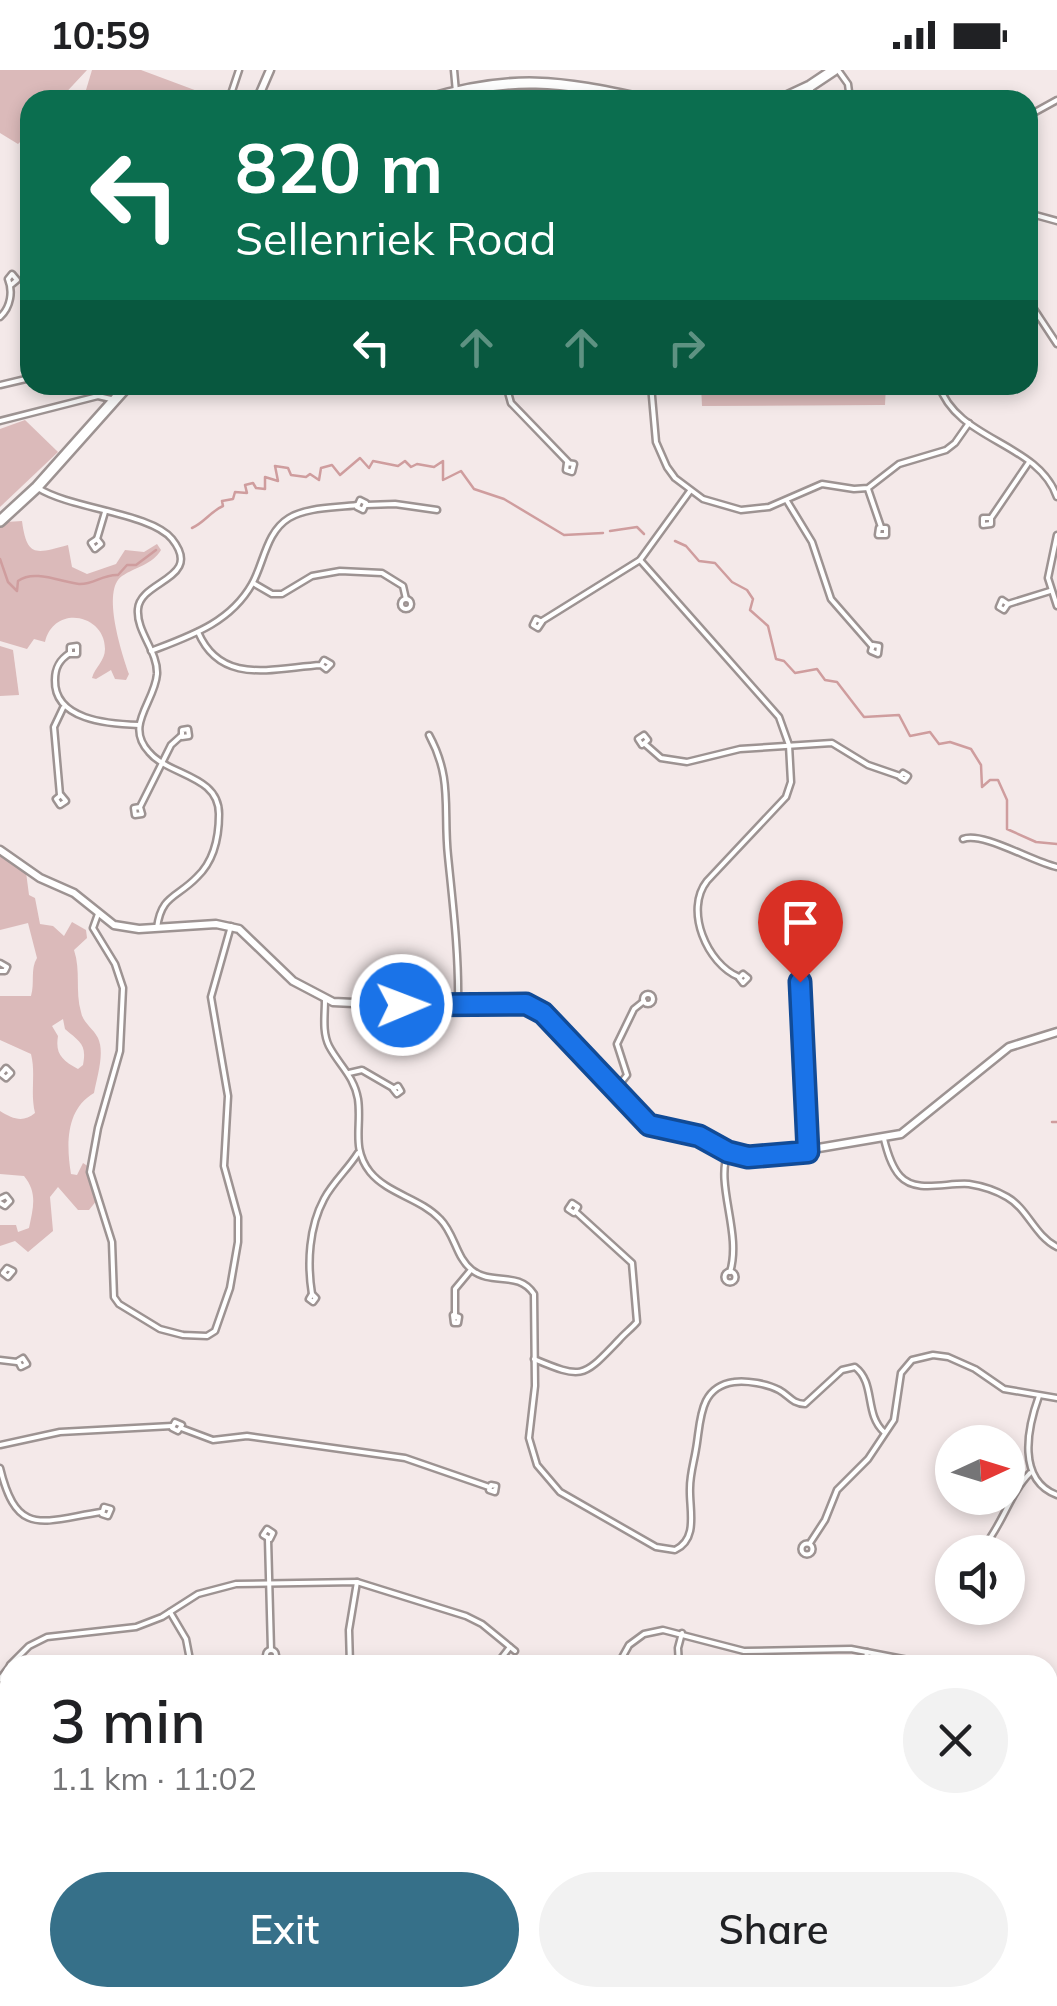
<!DOCTYPE html>
<meta charset="utf-8">
<style>
:root{--surface:#fff;--page:#f2f2f2;--text:#202124;--muted:#757577;--accent:#367089}
body{margin:0;font-family:Mulish,sans-serif;background:var(--page);color:var(--text);height:100vh;display:flex;flex-direction:column;font-size:38px;white-space:nowrap}
*{box-sizing:border-box;margin:0}
p{font-size:32px;color:var(--muted)}
.icon{flex:none;width:55px;height:55px;fill:none;stroke:currentColor;stroke-width:2;stroke-linecap:round;stroke-linejoin:round}
.map{position:relative;flex:1;overflow:hidden}
.panel{position:absolute;left:0px;top:1585px;width:1058px;height:352px;display:flex;flex-direction:column;background:var(--surface);border-radius:30px 30px 0 0;box-shadow:0 5px 15px #0003}
.panel>*{flex:none}
.hud{position:absolute;left:20px;top:20px;width:1018px;height:305px;border-radius:30px;box-shadow:0 5px 15px #0003;background:#0b6e4f;color:#fff;overflow:hidden}
.needle{width:65px;rotate:86deg}
.controls{position:absolute;left:935px;top:1355px;display:grid;gap:20px}
.controls a{display:grid;place-items:center;width:90px;height:90px;border-radius:50%;background:var(--surface);box-shadow:0 5px 15px #0003;font-size:50px}
.pin{position:absolute;display:grid;place-items:center;width:85px;height:85px;color:#fff;margin:-102px -42px;border-radius:50% 50% 50% 0;rotate:-45deg;box-shadow:0 0 10px #0007}
.pin .icon{rotate:45deg}
.me{position:absolute;width:110px;margin:-55px;rotate:89deg;stroke-linejoin:round;filter:drop-shadow(0 0 8px #0008)}
.turn{display:flex;align-items:center;gap:35px;height:210px;padding:0 50px;font-size:45px}
.turn .icon{width:130px;height:130px;stroke-width:2.5}
.turn b{display:block;font-size:70px;line-height:85px}
.lanes{display:flex;align-items:center;height:95px;padding:0 50px;background:#0003;justify-content:center;gap:50px;direction:ltr}
.lanes .off{opacity:.35}
.round{display:grid;place-items:center;flex:none;width:105px;height:105px;border-radius:52px;background:var(--page)}
.headline{display:flex;align-items:center;justify-content:space-between;height:170px;padding:0 50px}
h1{font-size:60px;font-weight:600;line-height:75px}
.primary-button{display:flex;gap:20px;margin-top:auto;padding:20px 50px}
.primary-button a{flex:1;height:115px;border-radius:60px;background:var(--accent);color:#fff;font-size:40px;font-weight:600;line-height:115px;text-align:center}
.primary-button a+a{background:var(--page);color:var(--text)}
.status{display:flex;justify-content:space-between;align-items:center;height:70px;padding:0 50px;background:var(--surface);direction:ltr}
.status svg{height:28px;fill:currentColor}
.map>svg:first-child{display:block}
</style>
<div class="status"><b>10:59</b><svg viewBox="0 0 49 12"><path d="M0 12V9h3v3zM5 12V6h3v6zM10 12V3h3v9zM15 12V0h3v12zM26 1h20v11H26zM47 4h2v5h-2z"/></svg></div>
<div class="map">
<svg width="1057" height="1936" viewBox="0 0 1057 1936">
<rect width="100%" height="100%" fill="#f4e9e9"/>
<g fill="#dbbaba" fill-rule="evenodd">
<path d="M0,0h87l-28,30h-29v32l-12,12 -18,-11z"/>
<path d="M92,0h49l59,22 4,8h-121z"/>
<path d="M701,315h185l-1,20 -183,1z"/>
<path d="M25,350l33,32 -58,55v-78z"/>
<path d="M22,451c5,38 15,32 46,24l4,22 15,7 29,-10 9,-14 19,2 13,-8 4,6c-8,14 -25,17 -39,26 -21,14 0,78 7,98l-3,6 -11,-1 -4,-9 -15,9 -4,-1c3,-11 13,-17 13,-29 0,-35 -51,-45 -60,-7l-11,-3 -7,10 -27,-8v-114l6,-5z"/>
<path d="M0,576l13,4 6,45 -19,1z"/>
<path d="M0,783l26,19 3,23 6,3 5,26 13,2 11,10 8,-14 14,8 1,8 -13,12c7,21 1,41 7,62 2,11 12,16 17,26 7,15 -1,39 -4,55 -28,16 -28,51 -23,81l6,1 6,-12 6,4 1,16 7,17 -8,10h-11l-20,-23 -8,10 3,34 -25,21 -13,-11 -15,5v-21h16l2,7 11,-4c4,-20 9,-35 -5,-52l-24,-2v-63c13,8 23,12 35,2 -5,-21 1,-39 -4,-59l-31,-14v-44h31c4,-13 -1,-27 6,-38l-9,-35 -28,7zM63,949l2,10c15,13 22,15 18,36l-5,4c-16,-9 -23,-15 -20,-33l-6,-10z"/>
</g>
<g fill="none" stroke-linecap="round" stroke-linejoin="round">
<g stroke="#cf9d9e" stroke-width="2.5">
<path d="M192,458c13,-6 18,-16 31,-22l-1,-5 11,-2 2,-7 12,1 -2,-8 8,-2 3,5 9,1v-12l13,4 -3,-15 13,2 3,7 15,2 4,-3 9,6 2,-12 11,-3 8,10 20,-17 9,10 4,-7 25,5 7,-5 6,6 6,-3 17,3 9,-6v19l18,-9 13,18 30,10 60,36 39,-2"/>
<path d="M610,461l27,-4 7,7"/>
<path d="M675,471l11,5 13,15 16,2 17,19 15,8 6,9 -3,11 18,16 8,33 8,2 11,12 22,-4 8,11 12,2 27,35 35,-2 11,21 20,-4 9,12 11,-2 21,7 10,16 1,22 8,-7h8l9,20v29l29,13 21,2"/>
<path d="M0,489l8,23 9,9 1,-10c16,-12 43,1 61,3 14,1 24,-10 39,-9l9,-10h9l20,-15"/>
<path d="M1052,1052h5"/>
<path d="M1048,1724h9"/>
<path d="M0,1909l10,-7"/>
</g>
<g stroke="#9d9392" stroke-width="9">
<g id="street">
<path d="M454,0l2,22"/>
<path d="M838,0l10,14 2,16"/>
<path d="M810,16l3,14"/>
<path d="M229,30l10,-30"/>
<path d="M1028,46l29,-16"/>
<path d="M1028,143l29,8"/>
<path d="M1028,230l29,44"/>
<path d="M0,247c11,-10 13,-26 8,-38l4,-5 5,6 -6,5"/>
<path d="M0,315l30,-7"/>
<path d="M463,315v4"/>
<path d="M506,315l5,18 57,59"/>
<path d="M651,315l5,57 11,25 8,11 28,21 38,11 28,-3 53,-23 32,5 14,-1 31,-24 47,-14 9,-7 14,-20"/>
<path d="M939,315c18,56 99,57 118,112"/>
<path d="M0,351l98,-25 13,3"/>
<path d="M567,393l7,1 -2,8 -6,-2z"/>
<path d="M38,418c33,21 113,25 134,51 32,40 -32,41 -34,70 -2,23 20,42 19,65 -2,28 -33,51 -8,78 20,24 70,23 70,62 0,23 -5,47 -22,63 -20,21 -36,18 -40,51"/>
<path d="M868,419l13,38"/>
<path d="M360,430l6,3 -3,7 -6,-3z"/>
<path d="M787,431l25,41 19,57 41,47"/>
<path d="M366,435l29,-1 42,6"/>
<path d="M991,448h-8v7l8,-1v-6l38,-56"/>
<path d="M879,458h7v7h-8z"/>
<path d="M1057,465l-9,43 9,28"/>
<path d="M97,469l4,5 -6,5 -4,-6z"/>
<path d="M97,469l8,-27"/>
<path d="M640,490l139,157 10,28 2,37 -5,15 -79,84c-23,29 0,83 32,96"/>
<path d="M253,513l19,11h10l30,-18 28,-5 42,2 21,13 3,13"/>
<circle cx="406" cy="534" r="5"/>
<path d="M1002,530l6,4 -4,6 -5,-3z"/>
<path d="M1008,534l42,-13"/>
<path d="M536,549l6,3 -4,6 -5,-3z"/>
<path d="M542,551l98,-61 50,-69"/>
<path d="M198,562c23,54 75,36 123,33l3,-5 7,4 -5,5 -5,-4"/>
<path d="M873,575l6,1 -1,8 -7,-3z"/>
<path d="M77,576v8h-7v-7z"/>
<path d="M151,581c39,-15 79,-28 101,-67 12,-21 14,-52 37,-66 18,-11 47,-10 68,-13"/>
<path d="M70,583c-11,7 -15,15 -15,27 -1,40 53,44 84,45"/>
<path d="M188,659l1,7 -7,1v-7z"/>
<path d="M429,665c24,44 14,74 19,121 5,50 11,98 10,148"/>
<path d="M644,665l4,5 -6,5 -4,-6z"/>
<path d="M645,674l16,14 26,4 53,-13 92,-6 36,22 32,11"/>
<path d="M903,703l5,3 -3,4 -5,-3z"/>
<path d="M60,725l-6,-68 9,-19"/>
<path d="M61,725l5,6 -6,4 -4,-6z"/>
<path d="M140,737l-6,1 1,7 7,-1 -2,-7 31,-62 10,-9"/>
<path d="M963,769c19,-8 70,23 94,28"/>
<path d="M98,844l-5,14 22,36 8,24 -3,63 -22,77 -8,44 22,70 2,55 5,7 41,25 23,6 24,1 8,-5 15,-43 8,-46v-25l-14,-51 4,-70 -17,-99 20,-71"/>
<path d="M801,885l-3,40 10,156"/>
<path d="M0,893l7,4 -2,4h-5"/>
<path d="M743,904l5,4 -5,5 -4,-5z"/>
<circle cx="648" cy="929" r="5"/>
<path d="M325,930c0,15 -3,32 4,46 10,19 25,30 29,53 4,27 -7,49 12,73 18,22 50,26 70,47 15,15 16,39 32,51 20,16 46,0 62,24l1,92 -6,52 8,27 23,27 96,55 19,3c24,-11 14,-41 15,-62 0,-14 4,-26 6,-39 5,-27 2,-62 38,-67 12,-2 34,2 45,8 11,6 12,13 26,14l37,-34 13,-3c21,16 9,47 29,65"/>
<path d="M6,998l5,5 -5,5 -5,-4z"/>
<path d="M349,1003l13,-3 31,18"/>
<path d="M398,1016l3,5 -4,3 -4,-5z"/>
<path d="M616,1019l11,-14 -10,-31 17,-35 10,-8"/>
<path d="M884,1069c3,12 7,27 16,37 16,18 48,6 69,8 13,2 26,6 38,13 21,12 27,38 50,50"/>
<path d="M728,1082c-13,33 14,81 2,120"/>
<path d="M0,1129l6,-3 4,5 -5,5 -5,-3"/>
<path d="M572,1133l6,4 -4,6 -6,-4z"/>
<path d="M7,1198l6,3 -5,6 -5,-4z"/>
<circle cx="730" cy="1207" r="5.5"/>
<path d="M312,1224c-5,-31 -3,-67 12,-95 9,-17 24,-30 34,-46"/>
<path d="M312,1224l4,4 -3,4 -4,-3z"/>
<path d="M453,1245l6,2 -1,6h-4z"/>
<path d="M455,1245v-26l15,-18"/>
<path d="M23,1288l4,6 -6,3 -3,-6z"/>
<path d="M534,1289c50,21 49,18 85,-19 6,-7 12,-11 18,-18l-5,-59 -56,-51"/>
<path d="M0,1290l17,2"/>
<path d="M1039,1326c-12,33 -22,84 18,99"/>
<path d="M175,1352l7,3 -4,6 -6,-3z"/>
<path d="M181,1358l32,12 34,-4 158,22 84,29"/>
<path d="M0,1375l60,-13 112,-6"/>
<path d="M0,1398c17,70 42,53 101,44"/>
<path d="M491,1415l5,1 -1,6 -6,-2z"/>
<path d="M104,1437l7,2 -3,7 -6,-2z"/>
<path d="M267,1459l6,4 -3,6 -7,-4z"/>
<path d="M268,1469l3,111"/>
<path d="M810,1473l15,-23 12,-30 31,-31 26,-39 7,-47 11,-13 21,-5 15,2 27,12 29,20 53,9"/>
<circle cx="807" cy="1479" r="5.5"/>
<path d="M982,1479c20,-23 28,-56 48,-76"/>
<path d="M973,1482l5,-4 5,4"/>
<path d="M170,1542l16,27 5,26"/>
<circle cx="271" cy="1585" r="5"/>
<path d="M10,1595l19,-19 18,-9 89,-10 26,-10 36,-23 38,-10 121,-2 109,34 16,8 33,27"/>
<path d="M350,1595l-1,-35 8,-48"/>
<path d="M496,1595l14,-18"/>
<path d="M618,1595l11,-20 15,-11 19,-4 81,21 107,-2 83,16"/>
<path d="M679,1595l-1,-17 4,-15"/>
<path d="M865,1595l2,-13"/>
<path d="M0,1609l10,-13"/>
<path d="M1048,1627l9,2"/>
<path d="M0,1795h10"/>
<path d="M0,1867l10,-5"/>
<path d="M121,1928l4,3 6,-3"/>
<path d="M674,1928l6,5 5,-5"/>
<path d="M689,1936l9,-8"/>
</g>
</g>
<g stroke="#9d9392" stroke-width="11">
<g id="secondary">
<path d="M257,30l13,-30"/>
<path d="M0,780l40,28 34,15 40,32 25,4 77,-5 23,5 54,52 40,21 62,3 130,-1 18,9 106,112 40,8 50,23 21,2 141,-24 108,-87 48,-15"/>
<path d="M0,1624l10,6"/>
<path d="M1048,1738l9,3"/>
<path d="M291,1936l4,-8"/>
<path d="M470,1936l2,-8"/>
</g>
</g>
<g stroke="#9d9392" stroke-width="14">
<g id="primary">
<path d="M426,30c87,-26 133,-19 220,0"/>
<path d="M780,30l30,-14 24,-16"/>
<path d="M0,451l37,-34 91,-102"/>
</g>
</g>
<use href="#street" stroke="#fff" stroke-width="4"/>
<use href="#secondary" stroke="#fff" stroke-width="6"/>
<use href="#primary" stroke="#fff" stroke-width="9"/>
</g>
<g fill="none" stroke-linecap="round" stroke-linejoin="round">
<g stroke="#114b97" stroke-width="25">
<path id="route" d="M402,935l124,-1 17,9 106,112 50,11 29,16 20,5 60,-5 -8,-170"/>
</g>
<use href="#route" stroke="#1a73e8" stroke-width="18"/>
</g>
</svg>
<div class="controls">
<a><svg class="needle" viewBox="-14 -14 28 28"><path d="M0-13l5 13h-10z" fill="#e53935"/><path d="M0 13l5-13h-10z" fill="#757577"/></svg></a>
<a><svg class="icon" aria-label="sound" viewBox="0 0 24 24"><path d="M4 9h4l5-4v14l-5-4H4zM17 9q2 3 0 6"/></svg></a>
</div>
<div class="pin" style="left:800px;top:912px;background:#d93025"><svg class="icon" aria-label="arrive" viewBox="0 0 24 24"><path d="M6 21V4h12l-3 4 3 4H6"/></svg></div>
<svg class="me" style="left:402px;top:935px" viewBox="-20 -20 40 40"><circle r="17" fill="#1a73e8" stroke="#fff" stroke-width="3"/><path d="M0-11L8 9 0 5-8 9z" fill="#fff"/></svg>
<div class="hud">
<div class="turn"><svg class="icon" aria-label="left" viewBox="0 0 24 24"><path d="M17 20v-9H6M10 6l-5 5 5 5"/></svg><div><b>820 m</b>Sellenriek Road</div></div>
<div class="lanes"><svg class="icon" aria-label="left" viewBox="0 0 24 24"><path d="M17 20v-9H6M10 6l-5 5 5 5"/></svg><svg class="icon off" aria-label="ahead" viewBox="0 0 24 24"><path d="M12 20V5M6 11l6-6 6 6"/></svg><svg class="icon off" aria-label="ahead" viewBox="0 0 24 24"><path d="M12 20V5M6 11l6-6 6 6"/></svg><svg class="icon off" aria-label="right" viewBox="0 0 24 24"><path d="M7 20v-9h11M14 6l5 5-5 5"/></svg></div>
</div>
<section class="panel">
<div class="headline"><div><h1>3 min</h1><p>1.1 km · 11:02</p></div><a class="round"><svg class="icon" aria-label="close" viewBox="0 0 24 24"><path d="M6 6l12 12M18 6L6 18"/></svg></a></div>
<div class="primary-button"><a>Exit</a><a>Share</a></div>
</section>
</div>
